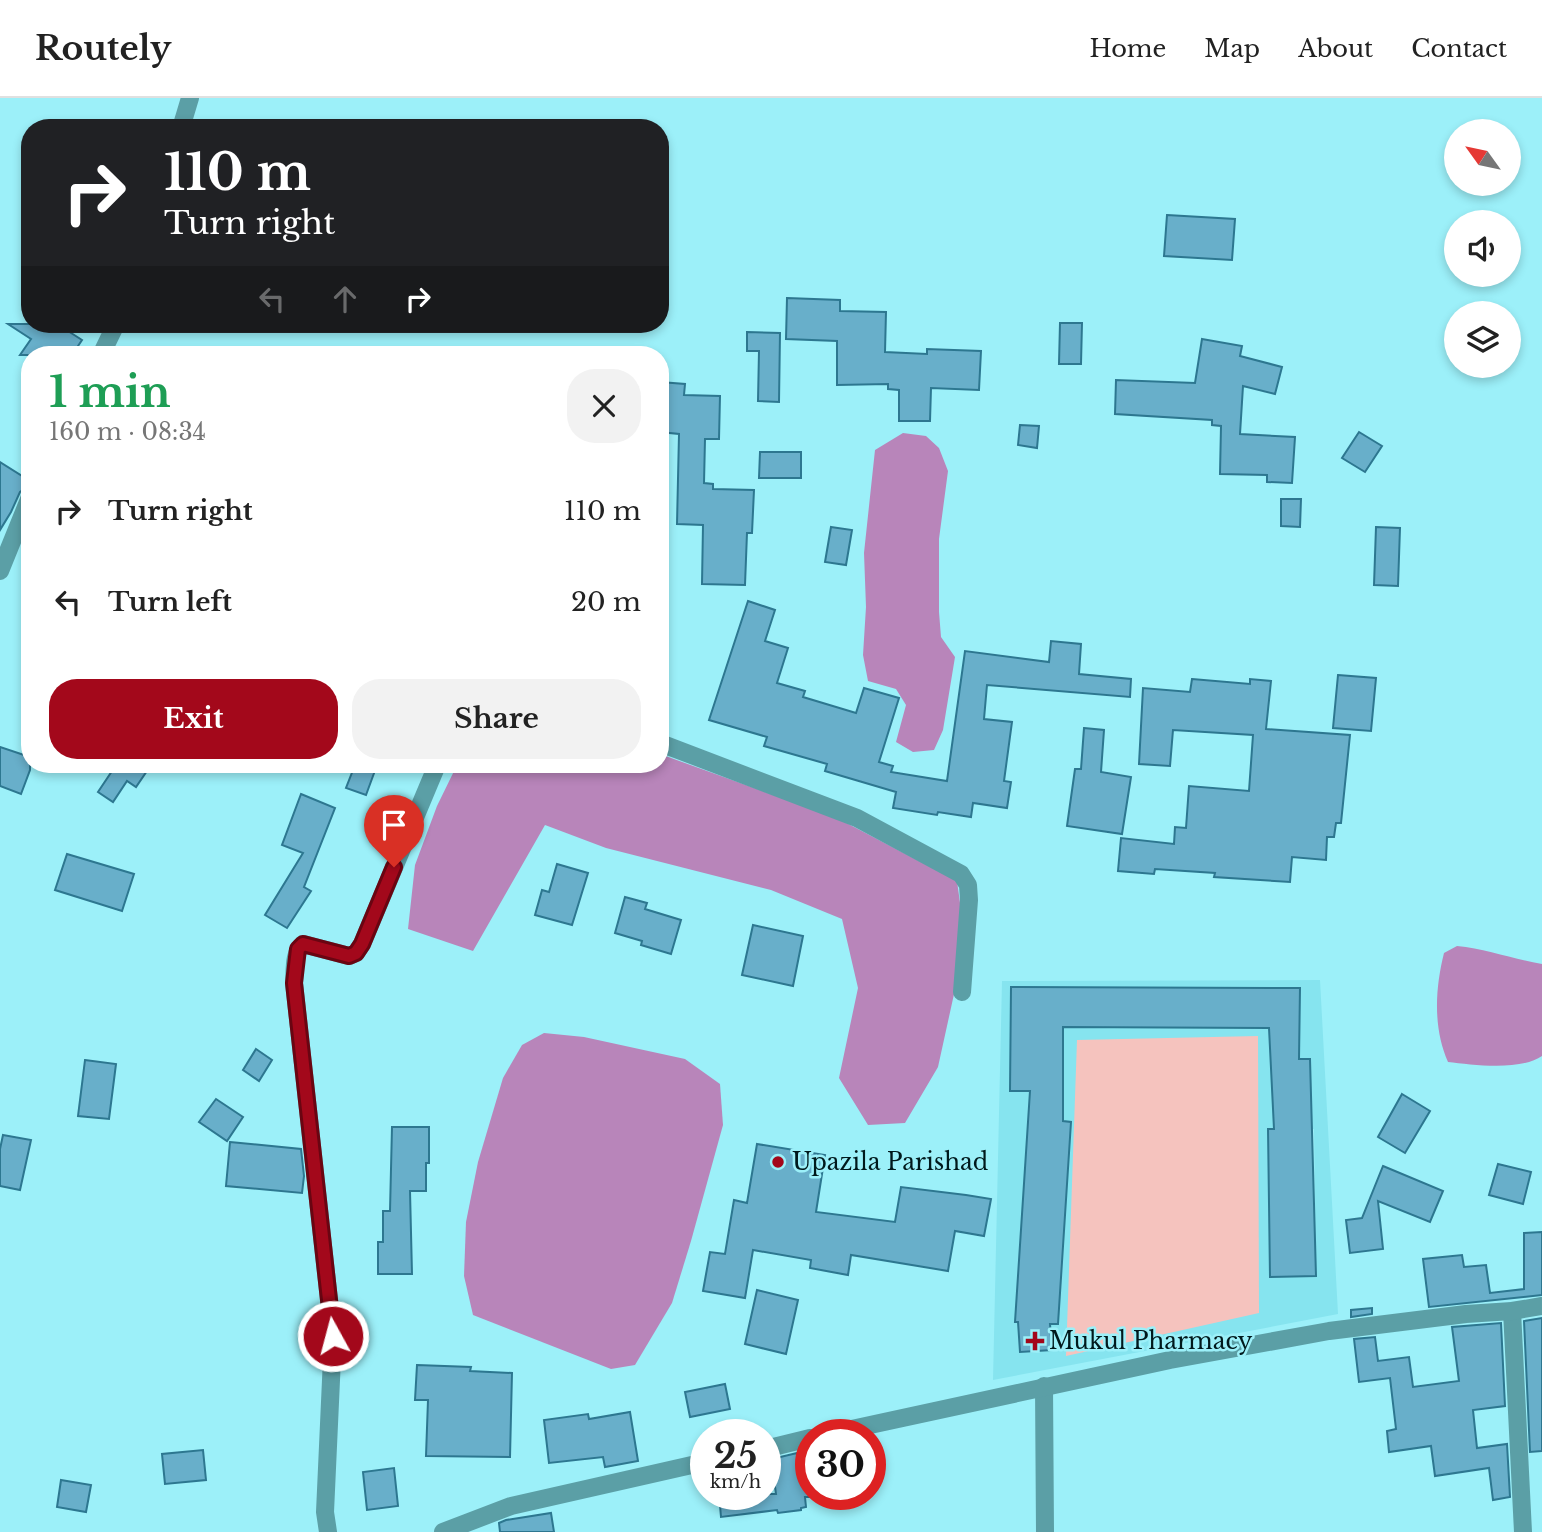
<!DOCTYPE html>
<meta charset="utf-8">
<style>
:root{--surface:#fff;--page:#f2f2f2;--text:#222;--muted:#767676;--line:#e0e0e0;--accent:#a3081b}
body{margin:0;font-family:"Libre Baskerville",serif;background:var(--page);color:var(--text);height:100vh;display:flex;flex-direction:column;font-size:26px;white-space:nowrap}
*{box-sizing:border-box;margin:0}
p{font-size:23px;color:var(--muted)}
.icon{flex:none;width:38px;height:38px;fill:none;stroke:currentColor;stroke-width:2;stroke-linecap:round;stroke-linejoin:round}
.map{position:relative;flex:1;overflow:hidden}
.sheet{position:absolute;left:21px;top:248px;width:648px;height:427px;display:flex;flex-direction:column;background:var(--surface);border-radius:28px;box-shadow:0 4px 10px #0003}
.sheet>*{flex:none}
.banner{position:absolute;left:21px;top:21px;width:648px;height:214px;border-radius:28px;box-shadow:0 4px 10px #0003;background:#202124;color:#fff;overflow:hidden}
.needle{width:46px;rotate:303deg}
.controls{position:absolute;left:1444px;top:21px;display:grid;gap:14px}
.controls a{display:grid;place-items:center;width:77px;height:77px;border-radius:50%;background:var(--surface);box-shadow:0 4px 10px #0003;font-size:35px}
.speed{position:absolute;left:690px;top:1321px;display:flex;gap:14px;font-size:35px;font-weight:700;text-align:center}
.speed>*{display:grid;place-content:center;width:91px;height:91px;border-radius:50%;background:var(--surface);box-shadow:0 4px 10px #0003;line-height:1}
.speed small{font-size:18px;font-weight:400}
.speed .limit{border:10px solid #d22;background:#fff;color:#111}
.pin{position:absolute;display:grid;place-items:center;width:60px;height:60px;color:#fff;margin:-72px -30px;border-radius:50% 50% 50% 0;rotate:-45deg;box-shadow:0 0 7px #0007}
.pin .icon{rotate:45deg}
.me{position:absolute;width:77px;margin:-38px;rotate:353deg;stroke-linejoin:round;filter:drop-shadow(0 0 5px #0008)}
.turn{display:flex;align-items:center;gap:24px;height:147px;padding:0 28px;font-size:32px}
.turn .icon{width:91px;height:91px;stroke-width:2.5}
.turn b{display:block;font-size:49px;line-height:60px}
.lanes{display:flex;align-items:center;height:66px;padding:0 28px;background:#0003;justify-content:center;gap:35px;direction:ltr}
.lanes .off{opacity:.35}
.round{display:grid;place-items:center;flex:none;width:74px;height:74px;border-radius:28px;background:var(--page)}
.headline{display:flex;align-items:center;justify-content:space-between;height:119px;padding:0 28px}
h1{font-size:42px;font-weight:700;line-height:52px;color:#1e9e55}
.cta{display:flex;gap:14px;margin-top:auto;padding:14px 28px}
.cta a{flex:1;height:80px;border-radius:28px;background:var(--accent);color:#fff;font-size:28px;font-weight:700;line-height:80px;text-align:center}
.cta a+a{background:var(--page);color:var(--text)}
ul{padding:0;list-style:none}
li{display:flex;align-items:center;gap:21px;height:91px;padding:0 28px}
li div{flex:1}
li b{display:block;font-size:26px}
li em{font-style:normal}
header{display:flex;align-items:center;gap:42px;box-sizing:border-box;height:98px;padding:0 35px;background:var(--surface);border-bottom:2px solid var(--line)}
header strong{font-size:33px}
nav{display:flex;gap:38px;margin-inline-start:auto;font-size:24px}
.map>svg:first-child{display:block}
</style>
<header>
<strong>Routely</strong>
<nav><a>Home</a><a>Map</a><a>About</a><a>Contact</a></nav>
</header>
<div class="map">
<svg width="1542" height="1434" viewBox="0 0 1542 1434">
<rect width="100%" height="100%" fill="#9cf0f9"/>
<path fill="#86e4ef" fill-rule="evenodd" d="M1320,882l18,334 -345,66 9,-399zM1011,889l289,2v57l-31,1v-19l-206,-1v64h-53zM1310,961l2,58 -38,2 -2,-59zM1029,1021l42,3 -14,202 -42,-3zM1269,1031h45l2,147z"/>
<path fill="#f5c3be" d="M1258,938l1,277 -193,43 11,-316z"/>
<g fill="#b885ba">
<path d="M903,335l23,3 13,12 9,23 -9,68v73l2,25 14,20 -12,73 -9,20 -21,2 -17,-10 10,-37 -10,-16 -28,-8 -5,-26 3,-48 -2,-54 11,-103z"/>
<path d="M660,656l177,64 120,63 4,29 -5,75 -18,82 -33,56 -37,2 -29,-47 19,-90 -16,-69 -71,-29 -165,-42 -61,-23 -72,126 -65,-22 7,-64 22,-59 20,-41h203z"/>
<path d="M1457,848c29,3 56,13 85,18v92c-21,15 -69,9 -94,6 -15,-34 -13,-73 -4,-109z"/>
<path d="M544,935l40,4 101,22 35,25 3,41 -32,116 -19,62 -37,62 -24,4 -138,-54 -9,-39 2,-54 12,-60 25,-84 19,-33z"/>
</g>
<g fill="#68afca" stroke="#2d7790" stroke-width="2">
<path d="M1167,117l68,4 -3,41 -68,-4z"/>
<path d="M787,200l53,2v11l46,1 -1,40 42,2v-5l54,2 -2,39 -48,-2 -1,33h-31v-31l-11,-1v-5l-51,1v-44l-51,-2z"/>
<path d="M1060,225h22l-1,41h-22z"/>
<path d="M8,226h49l25,16 -10,15h-52l11,-16z"/>
<path d="M747,234l33,1 -1,69 -21,-1 1,-50h-12z"/>
<path d="M1202,241l40,7 -2,10 42,11 -7,27 -32,-8 -3,48 55,3 -3,46 -25,-1v-7l-47,-1 1,-48 -9,-1v-5l-97,-6 1,-34 79,3z"/>
<path d="M660,284l25,2 -1,11 36,1 -1,43h-14l-1,44 9,1v5l41,1 -2,43h-5l-2,52 -43,-1 1,-59 -26,-1 2,-90 -19,-2z"/>
<path d="M1020,327l19,1 -2,22 -19,-3z"/>
<path d="M1359,334l23,14 -17,26 -23,-14z"/>
<path d="M760,354h41v26h-42z"/>
<path d="M0,364l30,19 -1,5 -9,6 -9,20 -11,18z"/>
<path d="M1281,401h20l-1,28 -19,-1z"/>
<path d="M831,429l21,3 -6,35 -21,-3z"/>
<path d="M1376,429l24,1 -2,58 -24,-1z"/>
<path d="M748,503l27,9 -10,31 23,7 -11,35 28,8 -2,6 53,16 8,-25 35,10 -20,64 14,4 -2,6 56,9 18,-130 84,11 2,-21 30,3 -2,30 52,5 -1,18 -143,-12 -3,34 28,3 -8,59 7,1 -4,26 -34,-5 -2,14 -33,-5 -1,3 -44,-7 3,-16 -71,-21 2,-7 -63,-18 3,-9 -58,-17z"/>
<path d="M1338,577l38,3 -5,53 -38,-3z"/>
<path d="M1192,581l58,5v-5l21,2 -5,48 84,6 -9,88h-5l-2,14h-7l-1,23 -34,-3 -2,25 -76,-5 1,-4 -60,-4 -1,5 -36,-3 3,-33 53,6 1,-17 11,1 3,-42 60,5 4,-56 -80,-5 -3,36 -31,-2 4,-76 47,4z"/>
<path d="M1084,630l20,2 -3,42 30,5 -9,57 -55,-8 8,-57h6z"/>
<path d="M0,649l30,10v13l-9,24 -21,-8z"/>
<path d="M102,667h49l-15,22 -9,-6 -14,21 -15,-10 14,-21z"/>
<path d="M355,667h22l-11,30 -20,-7z"/>
<path d="M301,696l34,14 -31,79 7,4 -24,37 -22,-13 38,-62 -21,-8z"/>
<path d="M67,756l67,20 -12,37 -67,-21z"/>
<path d="M557,766l31,9 -16,52 -37,-10 7,-25 7,2z"/>
<path d="M625,799l22,6 -2,6 36,11 -10,34 -30,-9 1,-4 -27,-8z"/>
<path d="M753,827l50,11 -10,50 -51,-11z"/>
<path d="M1011,889l289,1 -1,71h11l6,217 -46,1 -2,-148h6l-5,-101 -206,-1v94l8,1 -13,202h-8l2,26 -32,2 -2,-30h-3l15,-231h-20z"/>
<path d="M256,951l16,11 -13,21 -16,-11z"/>
<path d="M85,962l31,4 -7,55 -31,-3z"/>
<path d="M1402,996l28,17 -25,42 -27,-16z"/>
<path d="M216,1001l27,18 -16,24 -28,-19z"/>
<path d="M392,1029h37v36h-3v28h-16l2,83h-34v-32h5v-31h7z"/>
<path d="M3,1037l28,5 -11,50 -20,-4v-37z"/>
<path d="M230,1044l71,7 3,27 -2,17 -76,-7z"/>
<path d="M757,1046l68,11 -9,57 79,10 6,-35 65,8 25,4 -7,37 -29,-5 -7,40 -97,-16 -3,20 -38,-7 1,-8 -58,-10 -8,48 -42,-7 7,-39 15,2 9,-54 13,3z"/>
<path d="M1498,1066l33,8 -8,32 -34,-9z"/>
<path d="M1383,1068l60,25 -13,31 -52,-21 5,48 -33,4 -4,-33 16,-2z"/>
<path d="M1542,1134v63l-113,12 -6,-48 39,-4 2,12 22,-2 4,28 34,-4v-56z"/>
<path d="M757,1192l41,10 -12,54 -41,-10z"/>
<path d="M1372,1210v6l-21,3v-7z"/>
<path d="M1542,1220v133l-12,1 -6,-131z"/>
<path d="M1501,1225l4,83 -32,4 4,38 30,-4 3,53 -17,3 -4,-32 -54,8 -4,-30 -42,6 -2,-21 9,-2 -6,-51 -31,4 -5,-43 21,-2 3,24 31,-4 4,30 46,-6 -7,-54z"/>
<path d="M417,1267l54,2 -1,4 42,2 -2,84 -84,-1 2,-56h-13z"/>
<path d="M725,1286l5,25 -40,8 -5,-25z"/>
<path d="M630,1314l8,49 -33,6 -2,-10 -54,6 -5,-43 44,-6 1,5z"/>
<path d="M203,1352l3,30 -41,4 -3,-30z"/>
<path d="M797,1355l2,21 11,-1v24h-5l1,10 -5,1v2l-23,3 -1,-3 -56,7 -2,-23h57l-3,-22 4,-1 -1,-13z"/>
<path d="M394,1370l4,38 -31,4 -4,-38z"/>
<path d="M61,1382l30,5 -5,27 -29,-5z"/>
<path d="M551,1415l3,19h-54l-1,-9 7,-3z"/>
</g>
<g fill="none" stroke-linecap="round" stroke-linejoin="round">
<g stroke="#5b9fa6" stroke-width="18">
<path d="M181,30l9,-30"/>
<path d="M101,257l15,-31"/>
<path d="M0,473l30,-74"/>
<path d="M660,645l197,75 104,56 7,11 1,15 -7,92"/>
<path d="M1512,1213l11,221"/>
<path d="M1044,1288l1,146"/>
<path d="M824,1337l346,-75 159,-29 137,-17 46,-3 30,-5"/>
<path d="M765,1351l45,-11"/>
<path d="M328,1434l-3,-20 8,-176 -39,-353c1,-12 -1,-30 9,-39l46,12 7,-3 6,-9 75,-179"/>
<path d="M443,1434l68,-26 194,-44"/>
</g>
</g>
<g fill="none" stroke-linecap="round" stroke-linejoin="round">
<g stroke="#6a0512" stroke-width="18">
<path id="route" d="M333,1238l-39,-353 4,-34 5,-5 46,12 7,-3 6,-9 32,-77"/>
</g>
<use href="#route" stroke="#a3081b" stroke-width="12"/>
</g>
<g fill="#a3081b" stroke="#9cf0f9" stroke-width="2.5">
<circle cx="778" cy="1064" r="7"/>
<path d="M1031.5 1232.5h7v7h7v7h-7v7h-7v-7h-7v-7h7z"/>
</g>
<g text-anchor="middle" dominant-baseline="central" stroke-width="5" stroke-linejoin="round" paint-order="stroke">
<g font-size="23" fill="#00191c" stroke="#9cf0f9" text-anchor="start">
<text x="792" y="1064">Upazila Parishad</text>
<text x="1049" y="1243">Mukul Pharmacy</text>
</g>
</g>
</svg>
<div class="controls">
<a><svg class="needle" viewBox="-14 -14 28 28"><path d="M0-13l5 13h-10z" fill="#e53935"/><path d="M0 13l5-13h-10z" fill="#767676"/></svg></a>
<a><svg class="icon" aria-label="sound" viewBox="0 0 24 24"><path d="M4 9h4l5-4v14l-5-4H4zM17 9q2 3 0 6"/></svg></a>
<a><svg class="icon" aria-label="layers" viewBox="0 0 24 24"><path d="M12 4l9 5-9 5-9-5zM3 14l9 5 9-5"/></svg></a>
</div>
<div class="speed"><div>25<small>km/h</small></div><div class="limit">30</div></div>
<div class="pin" style="left:394px;top:769px;background:#d93025"><svg class="icon" aria-label="arrive" viewBox="0 0 24 24"><path d="M6 21V4h12l-3 4 3 4H6"/></svg></div>
<svg class="me" style="left:333px;top:1238px" viewBox="-20 -20 40 40"><circle r="17" fill="#a3081b" stroke="#fff" stroke-width="3"/><path d="M0-11L8 9 0 5-8 9z" fill="#fff"/></svg>
<div class="banner">
<div class="turn"><svg class="icon" aria-label="right" viewBox="0 0 24 24"><path d="M7 20v-9h11M14 6l5 5-5 5"/></svg><div><b>110 m</b>Turn right</div></div>
<div class="lanes"><svg class="icon off" aria-label="left" viewBox="0 0 24 24"><path d="M17 20v-9H6M10 6l-5 5 5 5"/></svg><svg class="icon off" aria-label="ahead" viewBox="0 0 24 24"><path d="M12 20V5M6 11l6-6 6 6"/></svg><svg class="icon" aria-label="right" viewBox="0 0 24 24"><path d="M7 20v-9h11M14 6l5 5-5 5"/></svg></div>
</div>
<section class="sheet">
<div class="headline"><div><h1>1 min</h1><p>160 m · 08:34</p></div><a class="round"><svg class="icon" aria-label="close" viewBox="0 0 24 24"><path d="M6 6l12 12M18 6L6 18"/></svg></a></div>
<ul>
<li><svg class="icon" aria-label="right" viewBox="0 0 24 24"><path d="M7 20v-9h11M14 6l5 5-5 5"/></svg><div><b>Turn right</b></div><em>110 m</em></li>
<li><svg class="icon" aria-label="left" viewBox="0 0 24 24"><path d="M17 20v-9H6M10 6l-5 5 5 5"/></svg><div><b>Turn left</b></div><em>20 m</em></li>
</ul>
<div class="cta"><a>Exit</a><a>Share</a></div>
</section>
</div>
